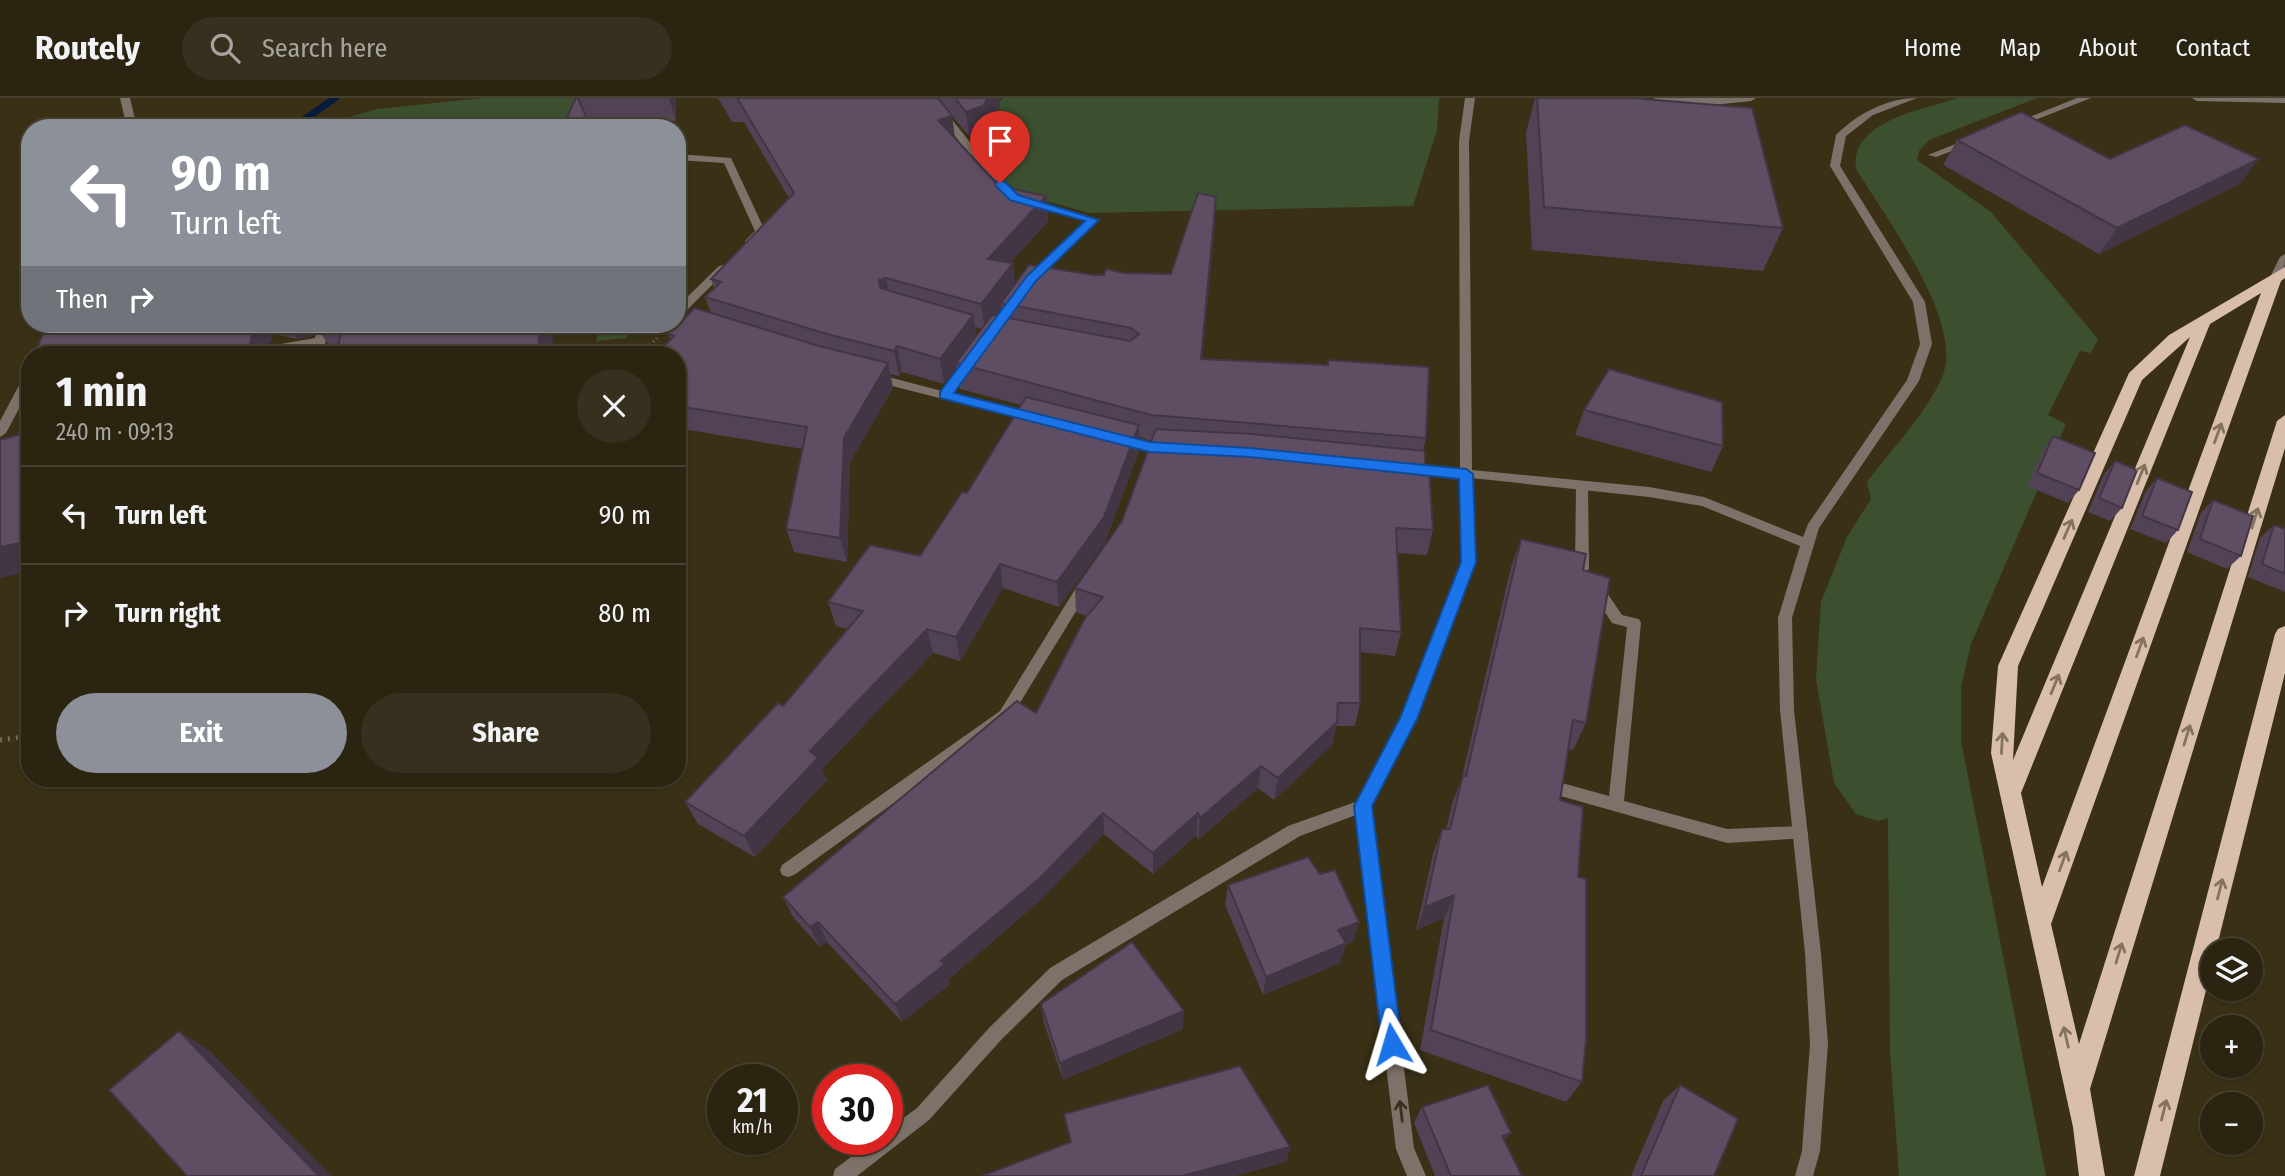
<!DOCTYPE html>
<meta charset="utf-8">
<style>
:root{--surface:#2b2410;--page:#37301e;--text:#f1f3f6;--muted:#a6a49f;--line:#474130;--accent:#8c9099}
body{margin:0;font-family:"Fira Sans Condensed",sans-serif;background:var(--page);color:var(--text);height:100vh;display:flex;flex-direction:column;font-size:26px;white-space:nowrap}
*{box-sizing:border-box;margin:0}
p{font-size:23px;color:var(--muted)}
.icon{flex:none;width:38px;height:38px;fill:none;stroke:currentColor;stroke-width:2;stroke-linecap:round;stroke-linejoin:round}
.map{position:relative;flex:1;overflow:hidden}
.panel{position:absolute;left:21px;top:248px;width:665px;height:441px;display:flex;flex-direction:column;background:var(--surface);border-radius:28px;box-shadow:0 2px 5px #0004,0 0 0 2px var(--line)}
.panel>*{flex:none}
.top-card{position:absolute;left:21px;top:21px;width:665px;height:214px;border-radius:28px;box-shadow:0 2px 5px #0004,0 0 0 2px var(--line);background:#8c9099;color:#fff;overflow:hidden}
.controls{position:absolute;left:2200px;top:840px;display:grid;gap:14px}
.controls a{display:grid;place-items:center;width:63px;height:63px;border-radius:50%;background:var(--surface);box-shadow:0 2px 5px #0004,0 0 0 2px var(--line);font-size:35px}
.speed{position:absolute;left:707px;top:966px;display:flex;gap:14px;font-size:35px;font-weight:700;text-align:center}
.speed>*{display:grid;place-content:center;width:91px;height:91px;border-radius:50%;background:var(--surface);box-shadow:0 2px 5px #0004,0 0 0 2px var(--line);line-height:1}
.speed small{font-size:18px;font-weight:400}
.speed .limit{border:10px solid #d22;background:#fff;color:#111}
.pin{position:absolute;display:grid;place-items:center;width:60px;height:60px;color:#fff;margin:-72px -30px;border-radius:50% 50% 50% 0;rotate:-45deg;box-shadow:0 0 7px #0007}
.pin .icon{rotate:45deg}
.me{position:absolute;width:77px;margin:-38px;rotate:353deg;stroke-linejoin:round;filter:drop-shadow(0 0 5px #0008)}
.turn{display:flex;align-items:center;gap:24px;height:147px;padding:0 35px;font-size:32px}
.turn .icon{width:91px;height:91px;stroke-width:2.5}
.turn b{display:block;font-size:49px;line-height:60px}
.then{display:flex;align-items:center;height:66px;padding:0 35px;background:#0003;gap:14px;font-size:26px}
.round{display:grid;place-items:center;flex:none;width:74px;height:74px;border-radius:37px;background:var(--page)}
.headline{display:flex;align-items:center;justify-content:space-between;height:119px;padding:0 35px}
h1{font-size:42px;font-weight:700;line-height:52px}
.action{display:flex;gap:14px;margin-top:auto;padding:14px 35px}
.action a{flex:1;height:80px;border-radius:42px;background:var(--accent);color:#fff;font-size:28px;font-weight:700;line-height:80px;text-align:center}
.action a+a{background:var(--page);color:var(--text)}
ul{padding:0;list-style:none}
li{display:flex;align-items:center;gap:21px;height:98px;padding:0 35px;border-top:2px solid var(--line)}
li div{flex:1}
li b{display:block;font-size:26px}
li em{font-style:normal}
header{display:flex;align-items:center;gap:42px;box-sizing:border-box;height:98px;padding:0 35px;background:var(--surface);border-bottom:2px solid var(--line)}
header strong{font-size:33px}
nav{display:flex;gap:38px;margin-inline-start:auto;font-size:24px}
.search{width:490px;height:63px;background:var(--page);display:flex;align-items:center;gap:18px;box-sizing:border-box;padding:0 24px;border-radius:38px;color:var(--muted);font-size:26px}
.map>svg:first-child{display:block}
</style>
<header>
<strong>Routely</strong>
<div class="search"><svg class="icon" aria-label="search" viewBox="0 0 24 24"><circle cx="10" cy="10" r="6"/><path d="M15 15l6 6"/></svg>Search here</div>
<nav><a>Home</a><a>Map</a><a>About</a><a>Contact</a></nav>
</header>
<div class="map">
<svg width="2285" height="1078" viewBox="0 0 2285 1078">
<rect width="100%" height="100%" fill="#393016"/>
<g fill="#3c5030">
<path d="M483,0h96l-2,30h-240l6,-9 34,-10z"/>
<path d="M1003,0h436l-2,32 -24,76 -324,7 -70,-20 -30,-27 -11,-22 21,-22 -14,-5z"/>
<path d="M1957,0h80l-108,42 -10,11 -2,9 74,52 107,127 -7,14 -11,-2 -32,64 18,9 -95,220 -10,43v54l85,435h-147l-9,-125 -2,-233 -10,3 -22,-7 -22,-31 -18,-104 5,-77 26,-65 24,-38 -4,-17c24,-32 60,-69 75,-105 24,-53 -58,-162 -86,-208 -6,-49 68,-59 101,-71z"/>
<path d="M600,226h37l-11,14 -30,3z"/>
</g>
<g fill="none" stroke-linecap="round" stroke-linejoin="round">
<path fill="#081b3d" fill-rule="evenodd" d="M329,0h12l-42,30h-13z"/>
<path stroke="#746c56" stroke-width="3.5" stroke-dasharray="1 3.5" stroke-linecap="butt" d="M641,257l16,-17"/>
<path stroke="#746c56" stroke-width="5" stroke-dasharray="2 6" stroke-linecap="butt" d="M0,642l30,-4"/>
<g fill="#7d726a" fill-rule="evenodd">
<path d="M2077,0h14l-71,28 -8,-2z"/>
<path d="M2192,0h93v5l-88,-2z"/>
<path d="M1968,41l5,3 -2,2 -35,13 -8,-2z"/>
<path d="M2285,156c0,10 0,24 -11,28l-4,-1 -1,-2 11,-22z"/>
<path d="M1582,383l6,5 1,83 -7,5 -7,-5 1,-83z"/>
<path d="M1596,485l5,1 21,31 17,4 2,4 -17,178 103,28 73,-3 6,2 2,5 -2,5 -79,5 -170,-48 -3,-5 3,-5 5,-2 47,13 18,-169 -15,-4 -23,-35z"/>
</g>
<g fill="#7d726a" fill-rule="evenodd">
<path d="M120,0h10l7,30h-10z"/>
<path d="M914,0h12l15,8 49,61 28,29 80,24 -62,61h-8v-4l58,-56 -76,-21 -28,-29 -47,-61z"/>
<path d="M1653,0h103l-5,3 -38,4 -55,-4z"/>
<path d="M677,56l54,4 34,73 -15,13 -5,-3 10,-10 -31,-68 -47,-3z"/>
<path d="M723,167l5,3 -1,2 -45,45 22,6v6l-4,1 -23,-7v-14l42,-41z"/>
<path d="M318,226h11l-6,31h-12l2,-9 -52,9h-25l6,-4 73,-13z"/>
<path d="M969,261l6,4 -22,30 84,22 2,3 -2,3 -4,1 -160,-41 -6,-4 6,-4 69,18 23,-31z"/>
<path d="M30,274v16l-24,45 -6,4v-16l24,-45z"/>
<path d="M1121,338l45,8 6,4 -6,4 -49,-9 -2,-3z"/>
<path d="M1413,367l57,6 5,91 -60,157 -44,87 43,342 12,28h-19l-11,-27 -40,-334 -56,21 -238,144 -61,60 -72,80 -72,56h-24l2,-7 40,-30h12v-9l30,-22 72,-80 61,-60 238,-142 70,-25 43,-83 60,-156 -1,-84 -51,-6 -2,-3z"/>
<path d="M1087,479l7,5 -84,137 -216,156 -6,2 -6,-2 -2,-5 2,-5 218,-154 82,-133z"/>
</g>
<path fill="#7d726a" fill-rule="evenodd" d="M1465,0h10l-6,43 3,329 177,17 55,10 99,40 5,-13 99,-144 13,-36 -7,-42 -83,-136 6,-31c21,-21 51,-37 81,-37l-44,17 -27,21 -6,30 85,136 7,42 -13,37 -100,147 -27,90 2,92 27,243 7,91 -8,107 -7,25h-18l7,-25 8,-107 -5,-91 -25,-243 -2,-92 22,-72 -98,-40 -53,-9 -187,-20 -2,-3 -1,-333z"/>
<g fill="#d9beac" fill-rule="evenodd">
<path d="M2285,169v11l-4,3 -230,643 28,120 198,-623 8,-6v33l-195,641 15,87h-26l-6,-49 -82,-374 7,-87 131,-293 40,-38zM2261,195l-219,594 -21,-94 189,-469zM2190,239l-177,423 5,-94 124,-286z"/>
<path d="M2285,528v47l-69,277h-4v16l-52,210h-26l141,-542 3,-5z"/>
</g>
</g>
<g fill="#524255" fill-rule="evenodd">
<path d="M579,0h97v23l-89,-2z"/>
<path d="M718,0h282v8l-14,25 -17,5 -17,-20 3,22 44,48 47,10 2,25 -37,41 2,1 2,21 79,-9 30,-2 47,1 44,-52 -13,137 125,6 1,-5 98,78 -3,13 10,79 -6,25 -30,-2 4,79 -6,24 -35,-4v51l-5,23h-19l-4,19 -58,55 -16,-12 -60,52 -2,-5 -43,39 -49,-40 -61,64 -94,81 1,5 -48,38 -75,-80 -7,5 -27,-30 -10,-20 253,-184 51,-97 -11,-4 -1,-24 47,-67 30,-80 -13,-4v14l-34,91 -46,65 -56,-19 -43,73 -27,-8 -111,116 5,11 -72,77 -57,-33 -13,-22 98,-96 64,-77 -11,-3 -8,-24 92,-46 47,-63 54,-88 -61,-16 -4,-21 -12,16 -42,-12 -3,4 -9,-2 3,14 -43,74 -3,100 -53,-10 -8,-23 17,-80 -126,-21v-73l-9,-21 43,-21 -6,-16 9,-8 -3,-10 78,-81 -45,-76h-12zM1001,210l1,9 -7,-2zM975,229l7,2 -6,7z"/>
<path d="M1535,0h97l151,130 -20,43 -231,-21 -6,-117z"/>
<path d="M1957,42l153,19 130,25 -141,70 -156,-89z"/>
<path d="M47,226h521v2l-15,3 -214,17 -11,-2 -12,-18 -3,10 -16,3 -25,-5 -1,9 -9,2 7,10h-229v-2l-3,-4z"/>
<path d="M1584,312l139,36 -12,26 -136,-37z"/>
<path d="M2053,338l26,54 -11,13 -41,-17 16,-37z"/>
<path d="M2115,363l7,47 -12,13 -22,-9 16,-38z"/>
<path d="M2157,380l21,52 -12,13 -36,-14 16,-38z"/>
<path d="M2213,402l28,56 -14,13 -40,-17 14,-39z"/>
<path d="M2274,427l11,4v63l-37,-15 12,-39z"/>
<path d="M1521,441l62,31 3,153 -13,27 -5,-1 -8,51 18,77 4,205 -16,20 -146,-52 24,-132 -28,12 17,-76 9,-25h4l7,-28 8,-20 50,-214z"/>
<path d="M1320,776l33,68 -7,2 -6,19 -77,32 -38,-90 3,-20z"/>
<path d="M1041,906l142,25 -120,51 -19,-57z"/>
<path d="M1680,987l34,91h-83l32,-75z"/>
<path d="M1422,1009l83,34 17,35h-87l-21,-53z"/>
<path d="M1064,1016l226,33 -4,15 -52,14h-252l88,-33z"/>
</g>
<g fill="#423645">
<path d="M669,0h7v23z"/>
<path d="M988,0h12v8l-14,25 -17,5 -3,-24z"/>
<path d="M952,18l3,25 -17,-21z"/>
<path d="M2259,61l-19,25 -141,70 18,-26z"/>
<path d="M1046,98l2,25 -57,64 -3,-26z"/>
<path d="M1216,99l-1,25 -15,162 1,-25z"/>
<path d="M1013,165l3,25 -15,15v5l-16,22 -4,-26z"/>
<path d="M886,180l5,25 -7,2 -5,-25z"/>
<path d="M973,217l4,25 -21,23v5l-12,16 -4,-25z"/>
<path d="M222,226h43l7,10 -1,9 -9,2 7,10h-36l-18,-26z"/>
<path d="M287,226h28l1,2 -3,10 -16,3z"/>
<path d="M540,226h28v2l-15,3 -1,26h-14z"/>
<path d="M897,248l5,26 -3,4 -5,-25z"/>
<path d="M888,265l5,25 -43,74 -3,100 -7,-24 4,-100z"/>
<path d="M1139,327v26l-34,91 -46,65 -2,-25z"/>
<path d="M30,443v30l-30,7v-31z"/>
<path d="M1000,466l3,24 -43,73 -4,-24z"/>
<path d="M927,531l6,24 -111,116 5,11 -72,77 -11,-21 66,-85z"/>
<path d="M1337,624l-5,23 -58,55 4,-22z"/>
<path d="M1261,668l-3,22 -60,52 2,-22z"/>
<path d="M1103,715l1,21 -61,64 -94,81 1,5 -48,38 -7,-18z"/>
<path d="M1198,715l-2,22 -43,39v-21z"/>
<path d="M1454,797l-10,23 -28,12 9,-23z"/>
<path d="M818,824l9,20 -7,5 -10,-20z"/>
<path d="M1359,824l-6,20 -7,2 -6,19 -77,32 3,-18 72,-47z"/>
<path d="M1184,913l-1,18 -120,51 -3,-17z"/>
<path d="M179,933l29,18 123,127h-12z"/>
<path d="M1511,1035l-12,15 3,-12z"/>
<path d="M1290,1049l-4,15 -52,14h-52z"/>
</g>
<g fill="#5f4d63" stroke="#423645" stroke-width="2">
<path d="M576,0h2l13,30h-29z"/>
<path d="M737,0h201l14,18 -14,4 61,66 47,10 -58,63 25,4 -32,41 -95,-26 -7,2 1,8 93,27 -33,44 -43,-13 -3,5 -67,-17 -122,-37 16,-15 -10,-3 83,-86z"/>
<path d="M955,0h33l-5,8 -17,6z"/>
<path d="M1537,0h95l120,10 31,120 -239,-21z"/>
<path d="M2021,14l89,47 75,-34 74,34 -142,69 -160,-88z"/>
<path d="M1198,95l18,4 -15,162 127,6v-5l101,7 -3,71 -275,-23 -195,-52 36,-48 138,26 9,-7 -8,-6 -130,-25 28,-38 65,10h10l2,-6 18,4 47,1z"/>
<path d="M695,210l124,38 69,17 -44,75 -4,100 -54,-9 21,-102 -130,-21v-51h-21l18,-19 -6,-2z"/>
<path d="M47,226h175l-7,5 3,3 34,-1 -3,24h-209l2,-7 -5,1z"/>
<path d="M342,226h198l-2,31h-201z"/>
<path d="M1609,271l113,33 1,44 -139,-36z"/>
<path d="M30,295v148l-30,6v-107l18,-5z"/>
<path d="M1026,299l113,28 -35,92 -47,65 -57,-18 -44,73 -29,-8 -117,122 8,7 -74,78 -59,-34 93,-99 5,3 80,-95 -35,-9 42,-57 50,11 42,-64 5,1z"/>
<path d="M1156,331l96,5 173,17v19h4l4,60 -37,-2 5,104 -41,-4v75h-22l-1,19 -59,56 -17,-12 -61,52 -2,-5 -45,40 -50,-40 -63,65 -99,83 4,3 -50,40 -77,-82 -8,5 -27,-30 234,-196 19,12 49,-95 18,-21 -28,-9 47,-67z"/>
<path d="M2053,338l42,17 -16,37 -42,-17z"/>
<path d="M2115,363l22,9 -15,38 -23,-10z"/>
<path d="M2157,380l35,14 -14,38 -36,-14z"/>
<path d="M2213,402l40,16 -12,40 -41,-17z"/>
<path d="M2274,427l11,4v45l-23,-10z"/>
<path d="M1521,441l65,15 -3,16 27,8 -24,145 -13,-3 -13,80 23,7 -5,70 8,2v161l-4,42 -151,-52 23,-135 -29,12 17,-78h8l13,-54 3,1z"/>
<path d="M1308,759l12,17 15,-4 24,52 -21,8 8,13 -80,34 -38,-92z"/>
<path d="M1132,844l52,69 -124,52 -19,-59z"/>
<path d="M179,933l140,145h-132l-78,-86z"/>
<path d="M1240,968l50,81 -108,29h-200l89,-34 -7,-28z"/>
<path d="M1488,987l23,48 -9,3 20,40h-71l-29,-69z"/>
<path d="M1680,987l58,34 -24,57h-73z"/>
</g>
<defs><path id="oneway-shaft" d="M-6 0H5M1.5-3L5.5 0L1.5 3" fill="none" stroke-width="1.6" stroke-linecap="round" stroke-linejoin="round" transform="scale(1.75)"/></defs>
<g stroke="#84725c">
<use href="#oneway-shaft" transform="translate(2218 335) rotate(-70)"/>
<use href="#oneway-shaft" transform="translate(2141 376) rotate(-68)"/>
<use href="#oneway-shaft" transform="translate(2255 420) rotate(-73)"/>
<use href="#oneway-shaft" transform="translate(2068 431) rotate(-66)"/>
<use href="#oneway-shaft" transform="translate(2140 549) rotate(-70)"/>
<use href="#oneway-shaft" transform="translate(2055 586) rotate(-68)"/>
<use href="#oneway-shaft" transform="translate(2187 637) rotate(-73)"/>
<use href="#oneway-shaft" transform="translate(2002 645) rotate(-87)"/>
<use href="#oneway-shaft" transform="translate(2063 763) rotate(-70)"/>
<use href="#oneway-shaft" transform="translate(2220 791) rotate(-76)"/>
<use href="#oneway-shaft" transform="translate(2119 855) rotate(-73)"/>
<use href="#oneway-shaft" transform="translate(2066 939) rotate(-103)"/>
<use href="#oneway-shaft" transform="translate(2164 1012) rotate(-76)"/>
</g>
<use stroke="#3b311a" href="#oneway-shaft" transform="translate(1401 1013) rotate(-97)"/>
<path fill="#1a73e8" stroke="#114b97" stroke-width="2" d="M996,83h8l14,14 81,25 -63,61 -82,112 196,49 100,6 216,21 7,5 3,88 -59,157 -45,87 30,238 -3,6 -7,3 -7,-3 -3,-6 -28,-238 46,-88 61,-156 -2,-83 -209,-22 -100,-5 -210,-54v-6l87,-116 58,-55 -75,-21 -14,-14z"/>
</svg>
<div class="controls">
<a><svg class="icon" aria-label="layers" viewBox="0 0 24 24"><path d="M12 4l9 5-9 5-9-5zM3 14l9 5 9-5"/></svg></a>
<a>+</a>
<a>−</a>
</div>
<div class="speed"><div>21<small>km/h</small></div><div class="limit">30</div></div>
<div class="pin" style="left:1000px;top:85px;background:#d93025"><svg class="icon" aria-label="arrive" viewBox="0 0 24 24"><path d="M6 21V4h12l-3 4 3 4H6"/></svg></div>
<svg class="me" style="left:1392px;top:946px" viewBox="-20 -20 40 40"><path d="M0-17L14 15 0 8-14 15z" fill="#1a73e8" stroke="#fff" stroke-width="4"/></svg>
<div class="top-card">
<div class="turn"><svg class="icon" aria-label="left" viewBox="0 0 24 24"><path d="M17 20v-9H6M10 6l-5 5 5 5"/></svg><div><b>90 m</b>Turn left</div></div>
<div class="then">Then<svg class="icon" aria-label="right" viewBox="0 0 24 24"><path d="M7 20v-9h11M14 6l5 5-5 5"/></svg></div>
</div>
<section class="panel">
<div class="headline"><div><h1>1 min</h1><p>240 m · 09:13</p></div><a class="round"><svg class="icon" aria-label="close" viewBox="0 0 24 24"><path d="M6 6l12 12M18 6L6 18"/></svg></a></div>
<ul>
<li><svg class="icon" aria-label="left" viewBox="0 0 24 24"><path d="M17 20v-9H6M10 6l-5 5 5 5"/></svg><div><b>Turn left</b></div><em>90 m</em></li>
<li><svg class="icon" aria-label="right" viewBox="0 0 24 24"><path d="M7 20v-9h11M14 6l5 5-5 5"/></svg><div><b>Turn right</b></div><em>80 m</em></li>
</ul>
<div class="action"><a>Exit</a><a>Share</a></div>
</section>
</div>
